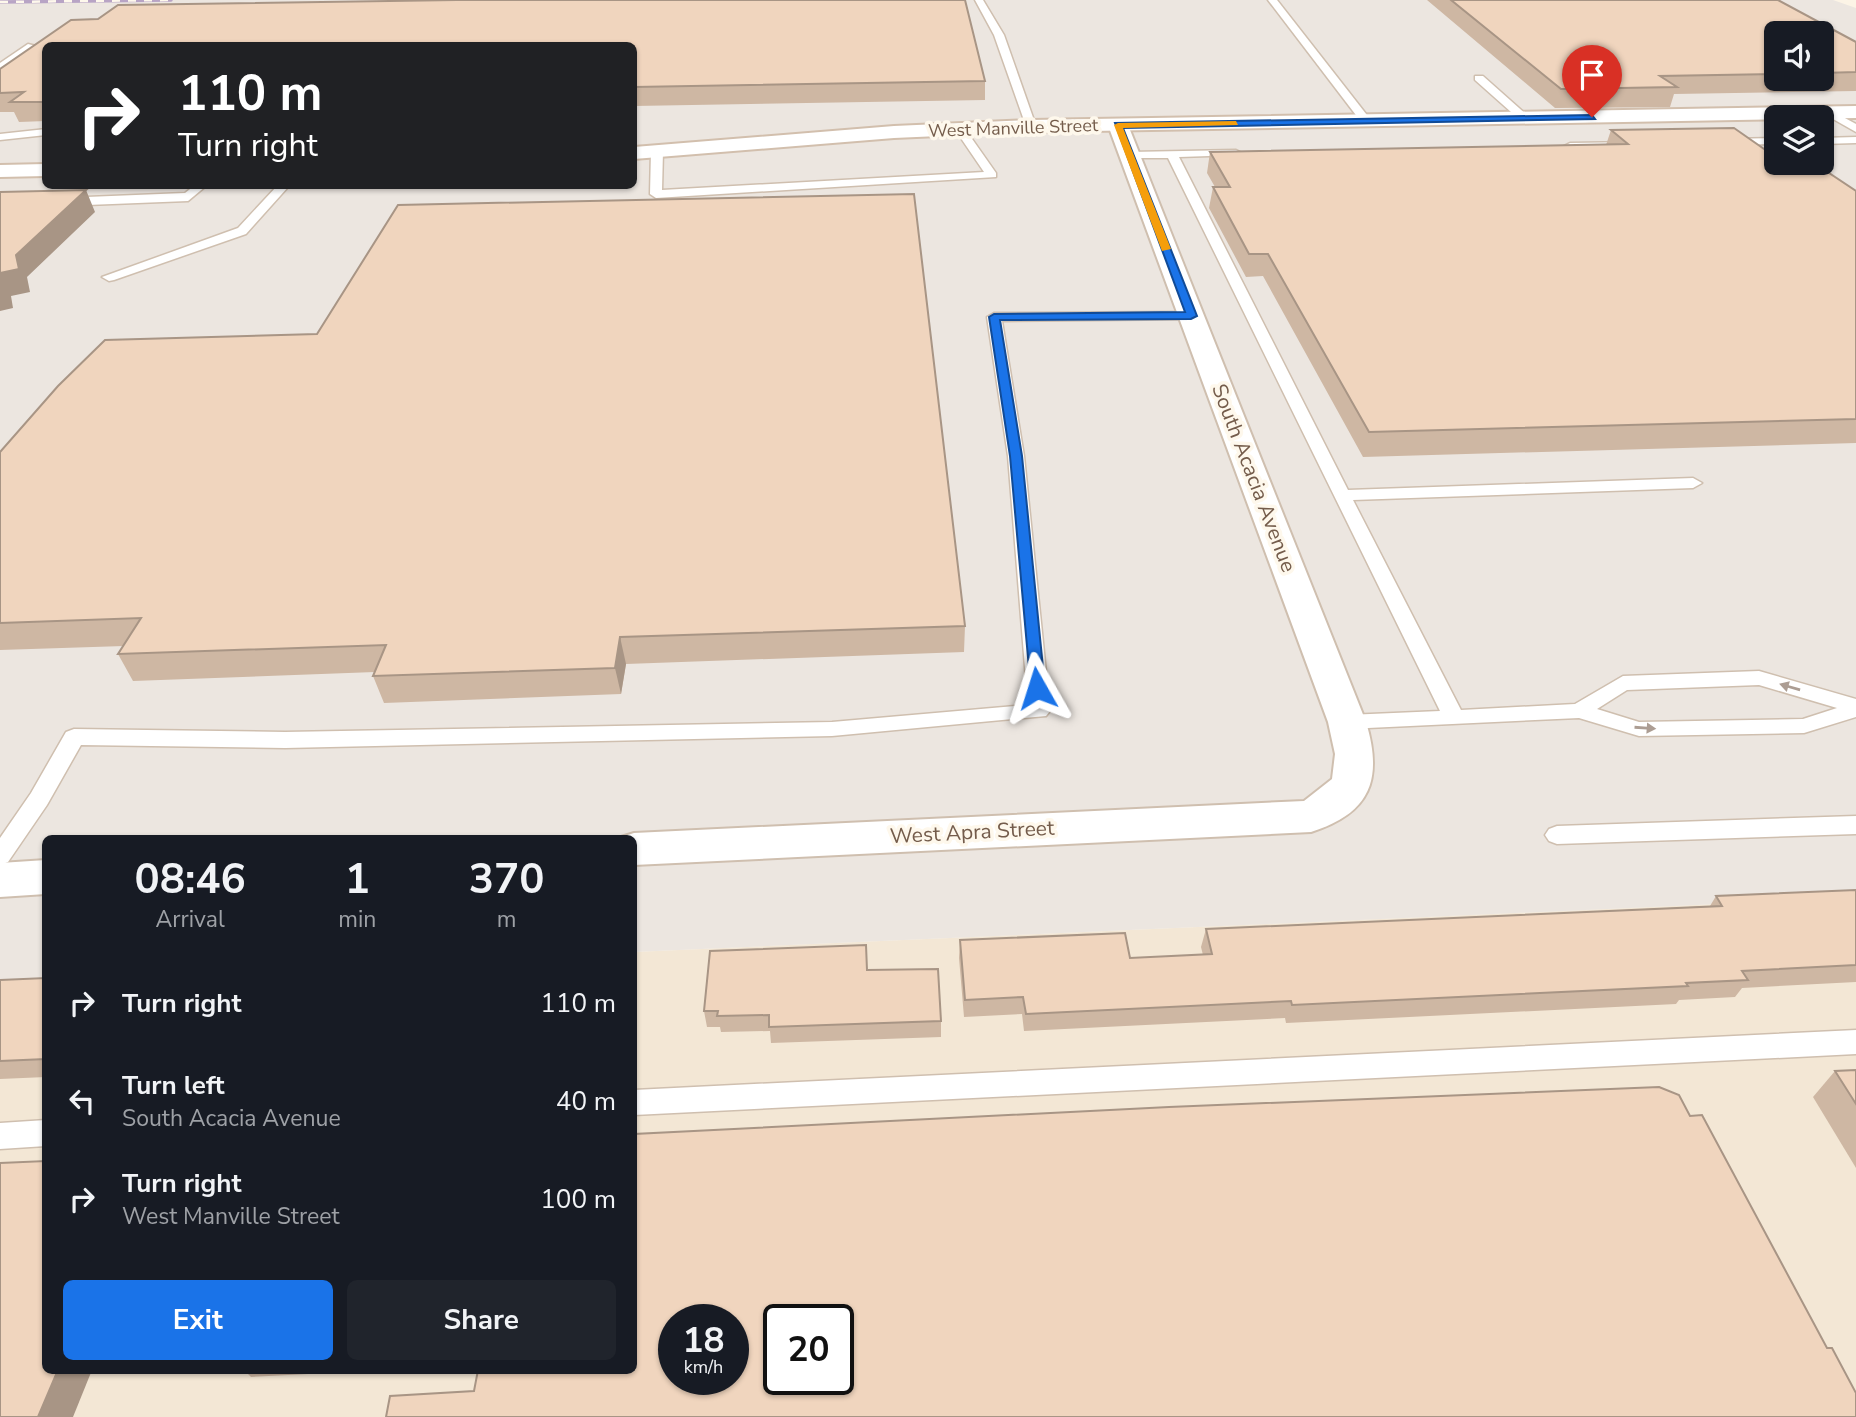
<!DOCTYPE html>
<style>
:root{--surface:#171b24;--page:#20242c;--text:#f1f3f6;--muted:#9ea1a6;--accent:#1a73e8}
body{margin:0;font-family:"Nunito Sans",sans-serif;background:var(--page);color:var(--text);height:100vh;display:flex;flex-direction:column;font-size:26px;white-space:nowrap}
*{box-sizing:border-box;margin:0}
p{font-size:23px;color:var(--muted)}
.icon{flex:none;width:38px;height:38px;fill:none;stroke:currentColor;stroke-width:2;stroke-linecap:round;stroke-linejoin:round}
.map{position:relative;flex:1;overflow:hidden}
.panel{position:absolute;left:42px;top:835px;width:595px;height:539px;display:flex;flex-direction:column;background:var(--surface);border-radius:10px;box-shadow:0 2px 5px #0004}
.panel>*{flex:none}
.guide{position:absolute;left:42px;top:42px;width:595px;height:147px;border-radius:10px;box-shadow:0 2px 5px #0004;background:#202124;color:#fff;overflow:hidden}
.buttons{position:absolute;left:1764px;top:21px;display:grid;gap:14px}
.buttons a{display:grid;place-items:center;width:70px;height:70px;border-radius:10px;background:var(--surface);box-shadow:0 2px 5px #0004;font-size:35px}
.speed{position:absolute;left:658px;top:1304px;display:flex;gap:14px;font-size:35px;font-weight:700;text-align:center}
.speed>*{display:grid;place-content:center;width:91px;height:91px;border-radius:50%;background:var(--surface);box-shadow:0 2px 5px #0004;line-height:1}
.speed small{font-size:18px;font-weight:400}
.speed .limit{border:4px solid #111;border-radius:10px;background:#fff;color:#111}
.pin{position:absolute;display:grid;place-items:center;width:60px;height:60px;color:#fff;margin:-72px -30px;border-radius:50% 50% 50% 0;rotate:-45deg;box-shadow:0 0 7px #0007}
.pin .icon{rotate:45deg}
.me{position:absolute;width:77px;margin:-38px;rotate:354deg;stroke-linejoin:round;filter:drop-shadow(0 0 5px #0008)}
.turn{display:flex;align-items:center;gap:24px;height:147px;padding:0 21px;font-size:32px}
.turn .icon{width:91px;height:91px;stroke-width:2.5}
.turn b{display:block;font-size:49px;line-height:60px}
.eta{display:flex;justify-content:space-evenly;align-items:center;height:119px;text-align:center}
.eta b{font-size:42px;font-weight:700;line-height:49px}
.primary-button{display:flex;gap:14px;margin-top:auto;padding:14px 21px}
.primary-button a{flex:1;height:80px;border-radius:10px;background:var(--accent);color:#fff;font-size:28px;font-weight:700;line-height:80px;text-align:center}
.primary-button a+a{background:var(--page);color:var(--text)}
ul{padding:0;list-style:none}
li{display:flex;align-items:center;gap:21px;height:98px;padding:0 21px}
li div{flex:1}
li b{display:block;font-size:26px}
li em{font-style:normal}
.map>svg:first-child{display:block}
</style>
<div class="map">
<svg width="1856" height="1417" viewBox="0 0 1856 1417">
<rect width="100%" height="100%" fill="#fcf4e6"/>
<path fill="#f3e7d5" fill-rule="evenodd" d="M1856,898v519h-1856v-437l45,-2 1,392h588v-418zM674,1320h59v59h-59zM779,1320h59v59h-59z"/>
<path fill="#ece6e0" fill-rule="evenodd" d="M0,0h1833l23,8v890l-1222,54v-114h-588l-1,140 -45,2zM1776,33h46v46h-46zM46,46h588v140h-588zM1776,117h46v46h-46z"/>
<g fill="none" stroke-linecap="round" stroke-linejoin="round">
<g stroke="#cfbfaf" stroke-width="3">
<g id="lane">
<path d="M975,0h8l21,35 32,91 -1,2 -9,-2 -32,-91z"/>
<path d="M1268,0h9l93,119v4h-8z"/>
<path d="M28,44l8,2 -36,24v-7z"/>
<path d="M1475,76h8l45,40v4h-8l-45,-40z"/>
<path d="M1830,110l26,14v8l-30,-17 -1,-2z"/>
<path d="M959,125l4,1 33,47v4l-340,21 -6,-4 1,-43 6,-3 6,3 -1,39 322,-18 -30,-44z"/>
<path d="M46,129v6l-46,5v-6z"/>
<path d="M1856,137v6l-34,1v-6z"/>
<path d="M1776,138v6l-49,1 -6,-3 6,-3z"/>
<path d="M1639,142v4l-4,1 -65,2 -6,-3 6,-3z"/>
<path d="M1236,150l6,3 -2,2 -61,2 169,333 345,-12 9,5 -9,5 -340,12 108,210 114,-6 48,-28 136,-5 97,28v18l-52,16 -165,3 -60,-18 -232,11 -8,-2 -3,-5 3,-5 8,-2 93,-4 -272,-553h-38l-6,-3 6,-3zM1759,685l78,23 -34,11 -164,3 -42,-13 30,-19z"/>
<path d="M194,186h12l-18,15 -126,5 -6,-4 6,-4 123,-5z"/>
<path d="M277,186h12l-43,48 -132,46 -5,1 -7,-4 136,-49z"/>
<path d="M1191,312l7,4 -2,3 -194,2 22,135 26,255 -4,5 -214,20 -547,12 -204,-3 -34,60 -39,57 -8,3v-27l31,-45 35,-61 8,-3 211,3 547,-10 196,-17 -20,-249 -21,-139 7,-4z"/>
<path d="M1856,816v18l-299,10 -8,-3 -4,-6 4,-6 8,-3z"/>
<path d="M1856,1030v24l-1222,61v-25z"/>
<path d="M46,1120v26l-46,3v-26z"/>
</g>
</g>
<g stroke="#cfbfaf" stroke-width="4">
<g id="street">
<path d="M1118,119l7,2 3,4 238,597c17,57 5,91 -55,110l-677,33v-27h-16l16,-5 670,-32 28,-22 3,-25 -7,-32 -220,-597 3,-4z"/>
<path d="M46,860v34l-46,3v-34z"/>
</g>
</g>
<g stroke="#d2bfad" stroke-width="4">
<g id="secondary">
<path d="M1856,106v12l-825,14 -137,6 -260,21v-12l260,-21 137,-6z"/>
<path d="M46,164v12l-46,1v-12z"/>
</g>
</g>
<use href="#lane" fill="#fff" fill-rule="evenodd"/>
<use href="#street" fill="#fff" fill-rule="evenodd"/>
<use href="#secondary" fill="#fff" fill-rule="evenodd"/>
<g stroke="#b8a4c5" stroke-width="3.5">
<path id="rail" d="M0,2l171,-2"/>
</g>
<use href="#rail" stroke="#fef8ec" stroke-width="2.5" stroke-dasharray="8" stroke-linecap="butt"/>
</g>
<g fill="#ceb7a3" fill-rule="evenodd">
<path d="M457,0h508l20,81v19l-351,6v-60h-588v75l-27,1 -5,-10h-14v-43l71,-49 27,-1 20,-14z"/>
<path d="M1427,0h351l78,42v49l-182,3 -4,13 -115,1zM1776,33h46v46h-46z"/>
<path d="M1611,130l156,21 89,40v252l-493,14 -100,-181 -17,1 -37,-69 4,-21h2l-8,-14 3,-21 396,-7z"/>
<path d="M0,452l965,174 -1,26 -338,12 -5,30 -237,9 -11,-27 2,-4 -242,9 -15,-27 6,-8 -124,4z"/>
<path d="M1856,890v92l-114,6 -7,9 -56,3 -3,4 -390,19 -1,-5 -261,13 -2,-17 -58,3 -5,-59 1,-18 170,18 73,-3 -2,-8 5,-18 504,-23 6,-10z"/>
<path d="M867,970l74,51v16l-170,6 -1,-12 -49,1 -1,-5h-13l-3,-16z"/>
<path d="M46,978v99l-46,2v-99z"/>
<path d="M1856,1070v98l-43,-71 22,-26z"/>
<path d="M244,1370h143l-136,7z"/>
</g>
<g fill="#a89585">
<path d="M86,190l9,22 -68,65 3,15 -19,4 2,12 -13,3v-38l16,-18z"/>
<path d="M620,637l6,27 -5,30 -6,-26z"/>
<path d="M58,1370h34l-19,47h-35z"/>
</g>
<g fill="#f0d5be" stroke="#a89585" stroke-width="2" fill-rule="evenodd">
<path d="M457,0h508l20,81 -351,6v-41h-588v56h-36l14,-10 -24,1v-24l71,-49 27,-1 20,-14z"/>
<path d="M1451,0h327l78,42v30l-34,1v-40h-46v41l-116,2 17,11 -116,2z"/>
<path d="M1734,128l33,23h9v12h38l42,28v228l-487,13 -101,-178h-19l-36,-67h17l-20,-35 418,-8 -17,-14z"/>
<path d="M86,190l-70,65 3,14 -19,4v-81z"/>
<path d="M914,194l51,432 -345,11 -5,31 -242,8 13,-31 -268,9 23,-36 -141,5v-171l58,-66 47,-46 212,-6 81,-129z"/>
<path d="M1856,890v75l-114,6 6,9 -62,3 2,3 -396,19 -1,-4 -265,13 -3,-17 -58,3 -5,-60 165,-7 5,25 82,-4 -6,-25 516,-23 -6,-10z"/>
<path d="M866,945l1,25 71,-1 3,52 -172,6v-12l-52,1 1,-5h-14l6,-60z"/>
<path d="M46,978v81l-46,2v-81z"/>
<path d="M1856,1070v34l-21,-33z"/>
<path d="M1659,1087l20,8 11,21 12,-1 125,233h5l24,45v24h-1470l4,-21 84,-5 4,-21h156v-236l535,-27zM674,1320h59v59h-59zM779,1320h59v59h-59z"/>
<path d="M46,1161v209h12l-20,47h-38v-254z"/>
</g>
<defs><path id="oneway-solid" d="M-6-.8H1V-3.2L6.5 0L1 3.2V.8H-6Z" transform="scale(1.75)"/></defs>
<g fill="#ac9d93">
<use href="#oneway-solid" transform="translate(1790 687) rotate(-164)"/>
<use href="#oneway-solid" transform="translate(1645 728) rotate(4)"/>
</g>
<path fill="#1a73e8" stroke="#114b97" stroke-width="2" d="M1592,115l3,4 -472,9 74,188 -6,3 -191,1 22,136 23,232 -3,3h-11l-21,-235 -21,-139 5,-3 191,-2 -70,-189z"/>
<path fill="#f59e0b" d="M1236,121l2,4 -115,3 48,121 -9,2 -48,-126 4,-2z"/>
<g text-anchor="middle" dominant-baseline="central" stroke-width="7" stroke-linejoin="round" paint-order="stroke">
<g font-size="18" fill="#745c4b" stroke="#fef8ec">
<text transform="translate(1013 128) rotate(-2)">West Manville Street</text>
</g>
<g font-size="21" fill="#745c4b" stroke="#fef8ec">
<text transform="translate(1254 478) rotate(69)">South Acacia Avenue</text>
<text transform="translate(972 832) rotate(-3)">West Apra Street</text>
</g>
</g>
</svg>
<div class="buttons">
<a><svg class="icon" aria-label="sound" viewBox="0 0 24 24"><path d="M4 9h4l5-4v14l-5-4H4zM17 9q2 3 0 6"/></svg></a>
<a><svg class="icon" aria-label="layers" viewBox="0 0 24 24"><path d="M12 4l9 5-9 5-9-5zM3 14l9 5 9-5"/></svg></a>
</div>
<div class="speed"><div>18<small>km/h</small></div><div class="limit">20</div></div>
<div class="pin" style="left:1592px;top:117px;background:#d93025"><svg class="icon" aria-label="arrive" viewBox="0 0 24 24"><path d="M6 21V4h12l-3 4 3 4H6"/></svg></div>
<svg class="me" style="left:1037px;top:688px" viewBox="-20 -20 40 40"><path d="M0-17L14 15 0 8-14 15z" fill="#1a73e8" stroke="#fff" stroke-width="4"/></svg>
<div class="guide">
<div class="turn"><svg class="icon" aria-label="right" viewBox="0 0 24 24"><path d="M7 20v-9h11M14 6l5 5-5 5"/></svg><div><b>110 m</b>Turn right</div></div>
</div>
<section class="panel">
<div class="eta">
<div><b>08:46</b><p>Arrival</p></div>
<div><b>1</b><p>min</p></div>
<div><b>370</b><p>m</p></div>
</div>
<ul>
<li><svg class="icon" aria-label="right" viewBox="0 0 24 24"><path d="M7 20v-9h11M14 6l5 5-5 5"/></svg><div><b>Turn right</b></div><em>110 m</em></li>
<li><svg class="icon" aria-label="left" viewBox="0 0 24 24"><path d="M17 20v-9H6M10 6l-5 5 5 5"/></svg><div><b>Turn left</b><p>South Acacia Avenue</p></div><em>40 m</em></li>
<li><svg class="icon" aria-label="right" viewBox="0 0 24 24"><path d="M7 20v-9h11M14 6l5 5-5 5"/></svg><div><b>Turn right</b><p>West Manville Street</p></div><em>100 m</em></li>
</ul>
<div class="primary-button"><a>Exit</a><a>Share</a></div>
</section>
</div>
